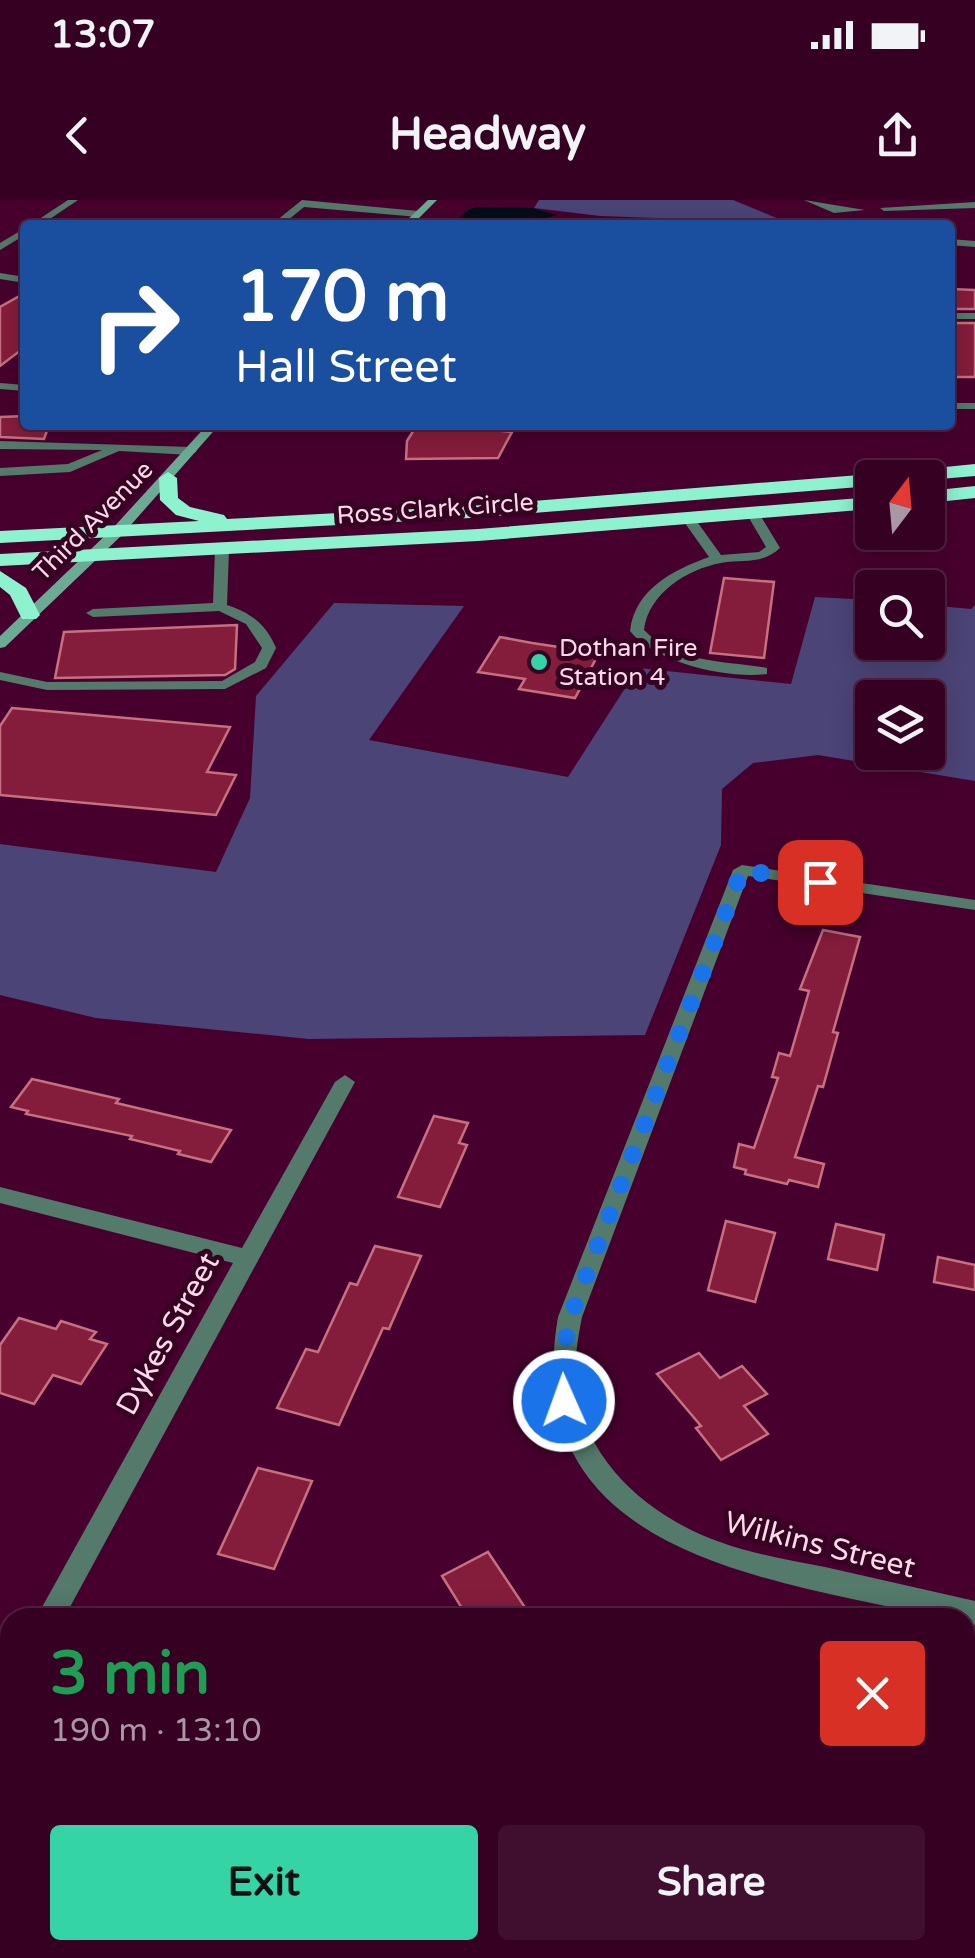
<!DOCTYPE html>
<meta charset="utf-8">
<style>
:root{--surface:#350022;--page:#400f2f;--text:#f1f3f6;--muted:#aa97a5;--line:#4f2240;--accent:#35d4a7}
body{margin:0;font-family:"Varela Round",sans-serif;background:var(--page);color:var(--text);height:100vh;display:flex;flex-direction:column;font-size:38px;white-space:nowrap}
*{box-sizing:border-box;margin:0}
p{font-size:32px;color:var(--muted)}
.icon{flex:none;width:55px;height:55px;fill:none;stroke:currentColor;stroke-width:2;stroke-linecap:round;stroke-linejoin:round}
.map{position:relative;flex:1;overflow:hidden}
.panel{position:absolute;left:0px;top:1408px;width:975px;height:352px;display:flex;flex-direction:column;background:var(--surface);border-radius:30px 30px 0 0;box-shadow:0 5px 25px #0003,0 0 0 2px var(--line)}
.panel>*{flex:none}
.top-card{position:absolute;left:20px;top:20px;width:935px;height:210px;border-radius:10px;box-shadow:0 5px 25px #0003,0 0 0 2px var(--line);background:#1a4fa0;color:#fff;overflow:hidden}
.needle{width:65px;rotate:16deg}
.buttons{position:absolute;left:855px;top:260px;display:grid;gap:20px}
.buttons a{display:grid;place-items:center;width:90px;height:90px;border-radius:10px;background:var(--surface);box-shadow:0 5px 25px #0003,0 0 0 2px var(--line);font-size:50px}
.pin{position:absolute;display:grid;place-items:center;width:85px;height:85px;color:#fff;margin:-42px;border-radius:20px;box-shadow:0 5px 15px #0006}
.me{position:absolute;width:110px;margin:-55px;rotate:358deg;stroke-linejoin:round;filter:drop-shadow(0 0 8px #0008)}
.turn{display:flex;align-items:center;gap:35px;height:210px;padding:0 50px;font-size:45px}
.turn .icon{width:130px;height:130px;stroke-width:2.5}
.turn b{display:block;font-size:70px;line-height:85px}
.round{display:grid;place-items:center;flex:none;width:105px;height:105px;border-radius:10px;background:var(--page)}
.headline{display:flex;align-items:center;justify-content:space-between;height:170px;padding:0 50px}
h1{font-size:60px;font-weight:800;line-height:75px;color:#1e9e55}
.action{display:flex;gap:20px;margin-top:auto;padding:20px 50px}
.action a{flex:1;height:115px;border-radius:10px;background:var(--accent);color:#111;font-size:40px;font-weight:800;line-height:115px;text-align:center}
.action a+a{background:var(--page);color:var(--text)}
.status{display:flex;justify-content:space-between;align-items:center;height:70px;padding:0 50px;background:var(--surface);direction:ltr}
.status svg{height:28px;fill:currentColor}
header{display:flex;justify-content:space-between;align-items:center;height:130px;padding:0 50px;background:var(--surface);font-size:45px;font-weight:800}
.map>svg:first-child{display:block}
</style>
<div class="status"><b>13:07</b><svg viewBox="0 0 49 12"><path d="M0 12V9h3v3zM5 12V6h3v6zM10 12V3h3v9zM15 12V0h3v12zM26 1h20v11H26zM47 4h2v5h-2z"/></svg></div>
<header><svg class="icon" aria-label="back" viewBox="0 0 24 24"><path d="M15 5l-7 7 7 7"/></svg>Headway<svg class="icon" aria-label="share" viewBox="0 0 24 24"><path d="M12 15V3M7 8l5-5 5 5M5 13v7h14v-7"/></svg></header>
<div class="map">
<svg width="975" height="1758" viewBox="0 0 975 1758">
<rect width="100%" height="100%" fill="#47002d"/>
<g fill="#4b4477" fill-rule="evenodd">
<path d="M539,0h194l51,21 77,4 -261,-9 -66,-8z"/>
<path d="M815,397l57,3v42h56v-37l43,4 4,-4v176l-157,-26 -65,8 -31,26 -1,56 -76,190 -336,4 -213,-21 -96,-23v-151l216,28 34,-74 6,-102 78,-93 130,3 -95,134 199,37 70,-109 153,16zM872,498h56v54h-56z"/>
<path d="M257,1750h624l31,8h-658z"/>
</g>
<path fill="#010e15" d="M476,7l56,1 25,7 -37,10h-68l16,-15z"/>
<g fill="#841d3b" stroke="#c67080" stroke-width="2.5">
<path d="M950,89l25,1v19h-25z"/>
<path d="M25,93v54l-25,19v-59z"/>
<rect x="950" y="123" width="25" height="54"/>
<path d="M25,216v9h24l-5,14 -44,-2v-20z"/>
<path d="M417,225h23l72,7 -14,26 -92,1 1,-18z"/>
<path d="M724,378l50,4 -10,76 -54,-5z"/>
<path d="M237,425l-2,44 -10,6 -170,3 9,-46z"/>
<path d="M500,437l32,6 67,10 -24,45 -56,-9 6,-10 -47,-7z"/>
<path d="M12,508l218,19 -23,45 29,3 -20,40 -216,-20v-69z"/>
<path d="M823,730l37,7 -27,95 5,1 -15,54 -5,-1 -23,71 29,7 -6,23 -29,-7 -2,4 -42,-10 1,-4 -12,-3 5,-23 15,4 24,-70 -6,-1 7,-24 11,3 19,-65 -9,-2z"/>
<path d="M32,879l87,20 -3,4 115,27 -20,32 -33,-8 2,-3 -50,-12 2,-3 -106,-22 2,-3 -17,-4z"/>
<path d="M434,916l34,7 -9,20 8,2 -27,62 -42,-10z"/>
<path d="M726,1021l49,12 -20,69 -47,-12z"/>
<path d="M836,1024l48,11 -7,35 -49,-11z"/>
<path d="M375,1046l46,10 -32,73 -6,-1 -44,97 -62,-17 29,-59 12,3 32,-69 7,2z"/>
<path d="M938,1057l37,8v25l-41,-8z"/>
<path d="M19,1118l37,11 5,-8 35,11 -6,7 17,5 -26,40 -28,-9 -19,29 -34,-11v-48z"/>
<path d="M699,1153l21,25 22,-12 25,28 -23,12 24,28 -47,26 -25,-32 5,-2 -44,-52z"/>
<path d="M258,1268l54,13 -38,88 -56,-15z"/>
<path d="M488,1352l44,66h-64l-26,-42z"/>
</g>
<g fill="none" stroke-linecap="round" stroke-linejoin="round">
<g fill="#537a6b" fill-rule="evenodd">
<path d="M804,0l61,10 -31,3z"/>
<path d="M975,2v6l-91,3 -4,-3z"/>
<path d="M619,18l78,4 5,3h-125z"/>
<path d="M950,39l25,2v6l-25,-2z"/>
<rect x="950" y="113" width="25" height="6"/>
<path d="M0,241l191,6 6,4 -6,4 -72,-4 -49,21 -70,4v-8l68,-4 34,-14 -102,-1z"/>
<path d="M752,309l5,1 23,38c-18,17 -37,11 -59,15 -34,6 -73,31 -77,67 31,32 77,31 118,37l5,1v6c-40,5 -111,-11 -137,-43 5,-42 43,-61 79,-74l-27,-38 1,-3h10l28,39 38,-3 7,-5 -20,-34z"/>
<path d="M222,346l7,4 -2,55c24,8 39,19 49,43l-10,20 -41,21 -178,1 -47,-10v-8l47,10 175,-1 33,-19 7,-14 -16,-24 -27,-13 -126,6 -7,-4 7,-4 120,-6 2,-53z"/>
</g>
<g fill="#537a6b" fill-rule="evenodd">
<path d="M68,0h10l-37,25h-11z"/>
<path d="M302,0l116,11 4,3 -4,3 -114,-10 -22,18h-11z"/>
<path d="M25,28v7l-25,15v-7z"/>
<path d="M0,73l25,4v6l-25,-4z"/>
<path d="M0,183l25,2v6l-25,-2z"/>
<rect x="950" y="203" width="25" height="6"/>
<path d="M742,665l233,35v10l-227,-34 -166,441c-5,25 -9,51 -5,76 12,73 77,126 143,149 33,12 70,18 105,25 50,11 100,23 150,34v24l-10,-2v-5h-24c-169,-39 -425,-62 -383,-301l175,-447z"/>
<path d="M345,875l10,7 -291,536h-28l197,-355 -233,-60v-16l242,61 93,-166z"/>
<path d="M10,1476v40l-10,4v-40z"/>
</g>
<g fill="#6bab93" fill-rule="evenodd">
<path d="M428,0h9l-25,25h-10z"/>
<path d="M207,225h12l-97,110 -117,112 -5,1v-12l112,-107z"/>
</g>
<g fill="#8df3cf" fill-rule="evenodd">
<path d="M975,264v12l-47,4 -42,-2 9,-6z"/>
<path d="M168,272l9,6 1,20 12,9 34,8 3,4 243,-13 402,-32 8,4h-8v8l-402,32 -470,25v-12l199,-10 -23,-6 -16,-15 -1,-22z"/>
<path d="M975,286v12l-47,5v-12z"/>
<path d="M872,297v12l-394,32 -478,25v-12l478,-25z"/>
<path d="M0,371l26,17 14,27 -4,4h-14l-12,-24 -10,-8z"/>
</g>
</g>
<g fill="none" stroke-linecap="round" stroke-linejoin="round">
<path stroke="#1a73e8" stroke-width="18" stroke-dasharray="0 32.4" d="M564,1201l-4,-29 10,-54 172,-448 78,12"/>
</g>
<circle fill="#35d4a7" stroke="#350221" stroke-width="4" cx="539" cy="462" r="10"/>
<g text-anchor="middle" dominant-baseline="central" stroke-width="10" stroke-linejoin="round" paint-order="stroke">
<g font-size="25" fill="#fddaea" stroke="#350221">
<text transform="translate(435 309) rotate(-4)">Ross Clark Circle</text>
<text transform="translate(93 321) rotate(-45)">Third Avenue</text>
</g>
<g font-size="25" fill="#fddaea" stroke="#350221" text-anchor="start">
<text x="559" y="448">Dothan Fire<tspan x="559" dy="29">Station 4</tspan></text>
</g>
<g font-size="30" fill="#fddaea" stroke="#350221">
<text transform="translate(168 1134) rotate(-61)">Dykes Street</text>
<text transform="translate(820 1345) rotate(14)">Wilkins Street</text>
</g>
</g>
</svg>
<div class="buttons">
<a><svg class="needle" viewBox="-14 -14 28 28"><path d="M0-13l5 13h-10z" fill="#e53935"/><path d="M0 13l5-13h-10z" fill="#aa97a5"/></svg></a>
<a><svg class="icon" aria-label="search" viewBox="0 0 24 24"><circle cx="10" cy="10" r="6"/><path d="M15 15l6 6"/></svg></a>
<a><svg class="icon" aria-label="layers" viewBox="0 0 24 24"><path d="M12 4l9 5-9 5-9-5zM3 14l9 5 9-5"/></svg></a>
</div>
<div class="pin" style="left:820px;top:682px;background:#d93025"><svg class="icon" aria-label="arrive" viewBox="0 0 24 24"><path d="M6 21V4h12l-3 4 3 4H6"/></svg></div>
<svg class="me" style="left:564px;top:1201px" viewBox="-20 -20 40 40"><circle r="17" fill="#1a73e8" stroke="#fff" stroke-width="3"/><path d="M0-11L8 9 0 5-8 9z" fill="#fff"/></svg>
<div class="top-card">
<div class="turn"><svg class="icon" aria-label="right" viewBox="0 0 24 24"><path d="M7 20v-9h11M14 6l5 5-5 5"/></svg><div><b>170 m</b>Hall Street</div></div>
</div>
<section class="panel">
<div class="headline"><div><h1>3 min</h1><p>190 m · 13:10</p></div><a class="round" style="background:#d93025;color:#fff"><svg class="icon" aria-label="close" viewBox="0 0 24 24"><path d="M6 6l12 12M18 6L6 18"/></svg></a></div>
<div class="action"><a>Exit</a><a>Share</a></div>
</section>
</div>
